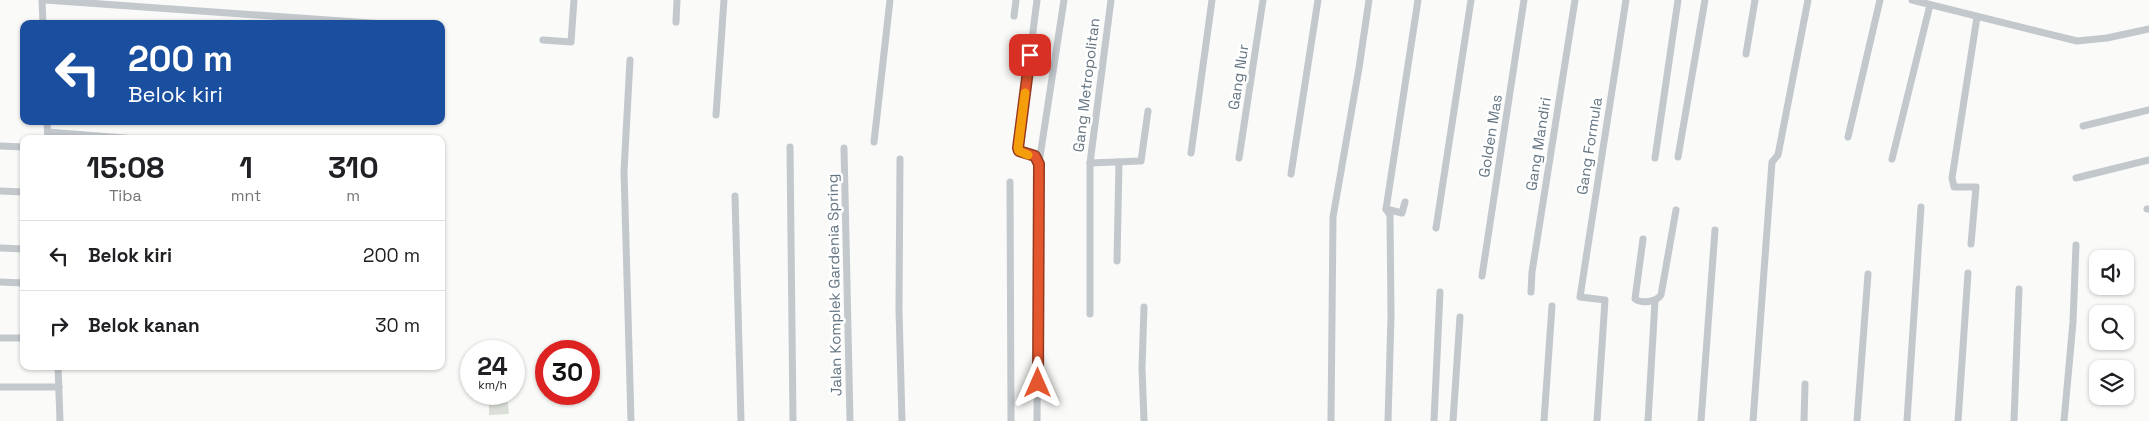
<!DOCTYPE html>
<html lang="id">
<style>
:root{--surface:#fff;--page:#f2f2f2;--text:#202124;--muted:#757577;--line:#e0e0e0}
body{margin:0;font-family:"Space Grotesk",sans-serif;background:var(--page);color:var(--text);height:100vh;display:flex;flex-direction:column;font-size:19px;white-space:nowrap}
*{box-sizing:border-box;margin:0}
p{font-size:16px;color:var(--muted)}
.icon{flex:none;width:28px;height:28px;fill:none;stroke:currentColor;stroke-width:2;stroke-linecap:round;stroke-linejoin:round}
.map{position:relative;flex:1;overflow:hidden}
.panel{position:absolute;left:20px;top:135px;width:425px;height:235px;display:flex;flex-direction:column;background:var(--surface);border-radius:10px;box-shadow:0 1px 4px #0004}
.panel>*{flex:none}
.banner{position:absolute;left:20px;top:20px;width:425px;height:105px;border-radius:10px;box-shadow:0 1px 4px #0004;background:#1a4fa0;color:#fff;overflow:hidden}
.fabs{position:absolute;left:2089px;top:250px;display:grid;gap:10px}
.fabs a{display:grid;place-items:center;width:45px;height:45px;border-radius:10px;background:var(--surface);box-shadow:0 1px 4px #0004;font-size:25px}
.speed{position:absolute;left:460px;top:340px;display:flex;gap:10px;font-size:25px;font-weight:700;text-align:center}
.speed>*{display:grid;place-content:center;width:65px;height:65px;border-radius:50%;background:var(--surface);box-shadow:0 1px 4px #0004;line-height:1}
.speed small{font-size:12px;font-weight:400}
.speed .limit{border:8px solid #d22;background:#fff;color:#111}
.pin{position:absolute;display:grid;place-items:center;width:42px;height:42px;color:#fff;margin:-21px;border-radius:10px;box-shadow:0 2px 8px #0006}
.me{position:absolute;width:55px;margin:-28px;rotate:0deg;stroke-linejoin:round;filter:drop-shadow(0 0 4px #0008)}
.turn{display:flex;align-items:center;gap:18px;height:105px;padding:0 25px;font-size:22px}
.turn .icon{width:65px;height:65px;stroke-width:2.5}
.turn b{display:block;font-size:35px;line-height:42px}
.eta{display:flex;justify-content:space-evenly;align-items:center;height:85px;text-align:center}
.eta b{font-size:30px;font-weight:700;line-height:35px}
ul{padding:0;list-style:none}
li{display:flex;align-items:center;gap:15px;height:70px;padding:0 25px;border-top:1px solid var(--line)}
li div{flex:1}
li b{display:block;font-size:19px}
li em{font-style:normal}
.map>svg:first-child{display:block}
</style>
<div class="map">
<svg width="2149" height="421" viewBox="0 0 2149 421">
<rect width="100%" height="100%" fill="#fafaf8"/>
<path fill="#dadfd7" d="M489,394h18l2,20 -20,1z"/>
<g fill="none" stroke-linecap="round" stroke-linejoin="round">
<g stroke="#c3c8cc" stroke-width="7">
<path d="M42,0l1,24"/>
<path d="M45,0l340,24"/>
<path d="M1037,0l-19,148 1,3 16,5 4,8 -2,257"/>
<path d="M1912,0l165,41 30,-3 42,-9"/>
<path d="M1014,16l2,-16"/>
<path d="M676,22l1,-22"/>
<path d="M543,40l28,2 3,-42"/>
<path d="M1746,54l9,-54"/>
<path d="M630,60l-6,111 7,250"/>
<path d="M716,115l8,-115"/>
<path d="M47,121l1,18"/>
<path d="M2083,126l66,-16"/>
<path d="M48,132l89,7"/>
<path d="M1848,137l32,-137"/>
<path d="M874,142l16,-142"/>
<path d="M0,146l24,1"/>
<path d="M790,147l3,274"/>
<path d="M844,148l6,273"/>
<path d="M1191,153l21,-153"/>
<path d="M1678,157l27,-157"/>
<path d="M1239,158l24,-158"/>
<path d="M1655,158l23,-158"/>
<path d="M900,159l-1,151 3,111"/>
<path d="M1892,159l38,-154"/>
<path d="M1039,163l25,-163"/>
<path d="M1090,163l51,-2 7,-50"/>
<path d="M1291,174l27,-174"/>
<path d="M2076,178l73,-18"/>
<path d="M1010,182l1,239"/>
<path d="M0,191l24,1"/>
<path d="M735,196l6,225"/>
<path d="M1386,209l16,4 3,-11"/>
<path d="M2147,209h2"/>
<path d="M1436,228l35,-228"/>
<path d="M1643,239l-8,60c7,5 21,3 26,-4l15,-85"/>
<path d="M1971,244l5,-57h-22l-2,-9 25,-161"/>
<path d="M0,248l24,1"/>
<path d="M1117,261l2,-99"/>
<path d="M1482,276l42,-276"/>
<path d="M0,282l24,1"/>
<path d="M1531,292l1,-20 43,-272"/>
<path d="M1090,314v-151l21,-163"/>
<path d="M0,338h24"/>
<path d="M58,366l2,55"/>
<path d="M0,387h59"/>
<path d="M1144,421l-2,-53 2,-61"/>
<path d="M1331,421l2,-204 26,-149 10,-68"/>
<path d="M1388,421l3,-105 -1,-101 -4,-6 32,-209"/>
<path d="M1434,421l6,-129"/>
<path d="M1453,421l7,-104"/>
<path d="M1544,421l8,-115"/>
<path d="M1597,421l8,-121 -25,-3 46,-297"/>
<path d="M1648,421l7,-120"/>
<path d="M1701,421l14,-191"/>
<path d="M1753,421l19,-259 6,-7 30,-155"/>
<path d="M1804,421l1,-37"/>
<path d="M1857,421l11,-147"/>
<path d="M1907,421l14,-214"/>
<path d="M1958,421l10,-148"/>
<path d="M2014,421l5,-132"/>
<path d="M2064,421l9,-99 3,-77"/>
</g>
</g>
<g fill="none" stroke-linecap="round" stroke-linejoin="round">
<g stroke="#94391e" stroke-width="12">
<path id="route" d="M1030,55l-12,93 1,3 16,5 4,8 -1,219"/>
</g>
<use href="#route" stroke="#e4572e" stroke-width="9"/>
<path stroke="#f59e0b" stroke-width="9" d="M1025,93l-7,55 1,3 9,4"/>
</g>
<g text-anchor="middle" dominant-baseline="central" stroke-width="5" stroke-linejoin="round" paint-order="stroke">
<g font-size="15" fill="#657683" stroke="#fff">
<text transform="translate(1238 77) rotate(-81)">Gang Nur</text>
<text transform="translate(1086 85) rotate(-83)">Gang Metropolitan</text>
<text transform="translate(1490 136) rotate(-81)">Golden Mas</text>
<text transform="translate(1538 144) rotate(-81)">Gang Mandiri</text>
<text transform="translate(1589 146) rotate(-81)">Gang Formula</text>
<text transform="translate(834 285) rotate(-91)">Jalan Komplek Gardenia Spring</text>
</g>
</g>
</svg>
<div class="fabs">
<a><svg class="icon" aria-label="sound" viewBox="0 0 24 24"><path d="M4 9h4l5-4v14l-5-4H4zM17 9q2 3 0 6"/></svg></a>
<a><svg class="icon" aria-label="search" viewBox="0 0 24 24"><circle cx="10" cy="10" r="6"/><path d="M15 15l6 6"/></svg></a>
<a><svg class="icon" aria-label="layers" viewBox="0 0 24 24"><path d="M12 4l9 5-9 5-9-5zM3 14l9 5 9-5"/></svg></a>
</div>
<div class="speed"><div>24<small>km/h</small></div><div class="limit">30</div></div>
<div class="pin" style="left:1030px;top:55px;background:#d93025"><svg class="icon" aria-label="arrive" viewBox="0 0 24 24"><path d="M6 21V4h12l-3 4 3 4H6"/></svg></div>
<svg class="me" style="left:1038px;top:383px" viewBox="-20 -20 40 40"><path d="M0-17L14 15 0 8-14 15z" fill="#e4572e" stroke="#fff" stroke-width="4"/></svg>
<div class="banner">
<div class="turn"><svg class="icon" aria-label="left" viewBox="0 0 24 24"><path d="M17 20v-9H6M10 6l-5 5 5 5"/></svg><div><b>200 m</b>Belok kiri</div></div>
</div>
<section class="panel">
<div class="eta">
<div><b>15:08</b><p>Tiba</p></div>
<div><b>1</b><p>mnt</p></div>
<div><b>310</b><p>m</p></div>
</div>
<ul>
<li><svg class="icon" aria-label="left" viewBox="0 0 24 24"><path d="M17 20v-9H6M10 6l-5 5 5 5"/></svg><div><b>Belok kiri</b></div><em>200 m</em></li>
<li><svg class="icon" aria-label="right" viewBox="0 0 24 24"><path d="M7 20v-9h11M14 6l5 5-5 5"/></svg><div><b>Belok kanan</b></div><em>30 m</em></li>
</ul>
</section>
</div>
